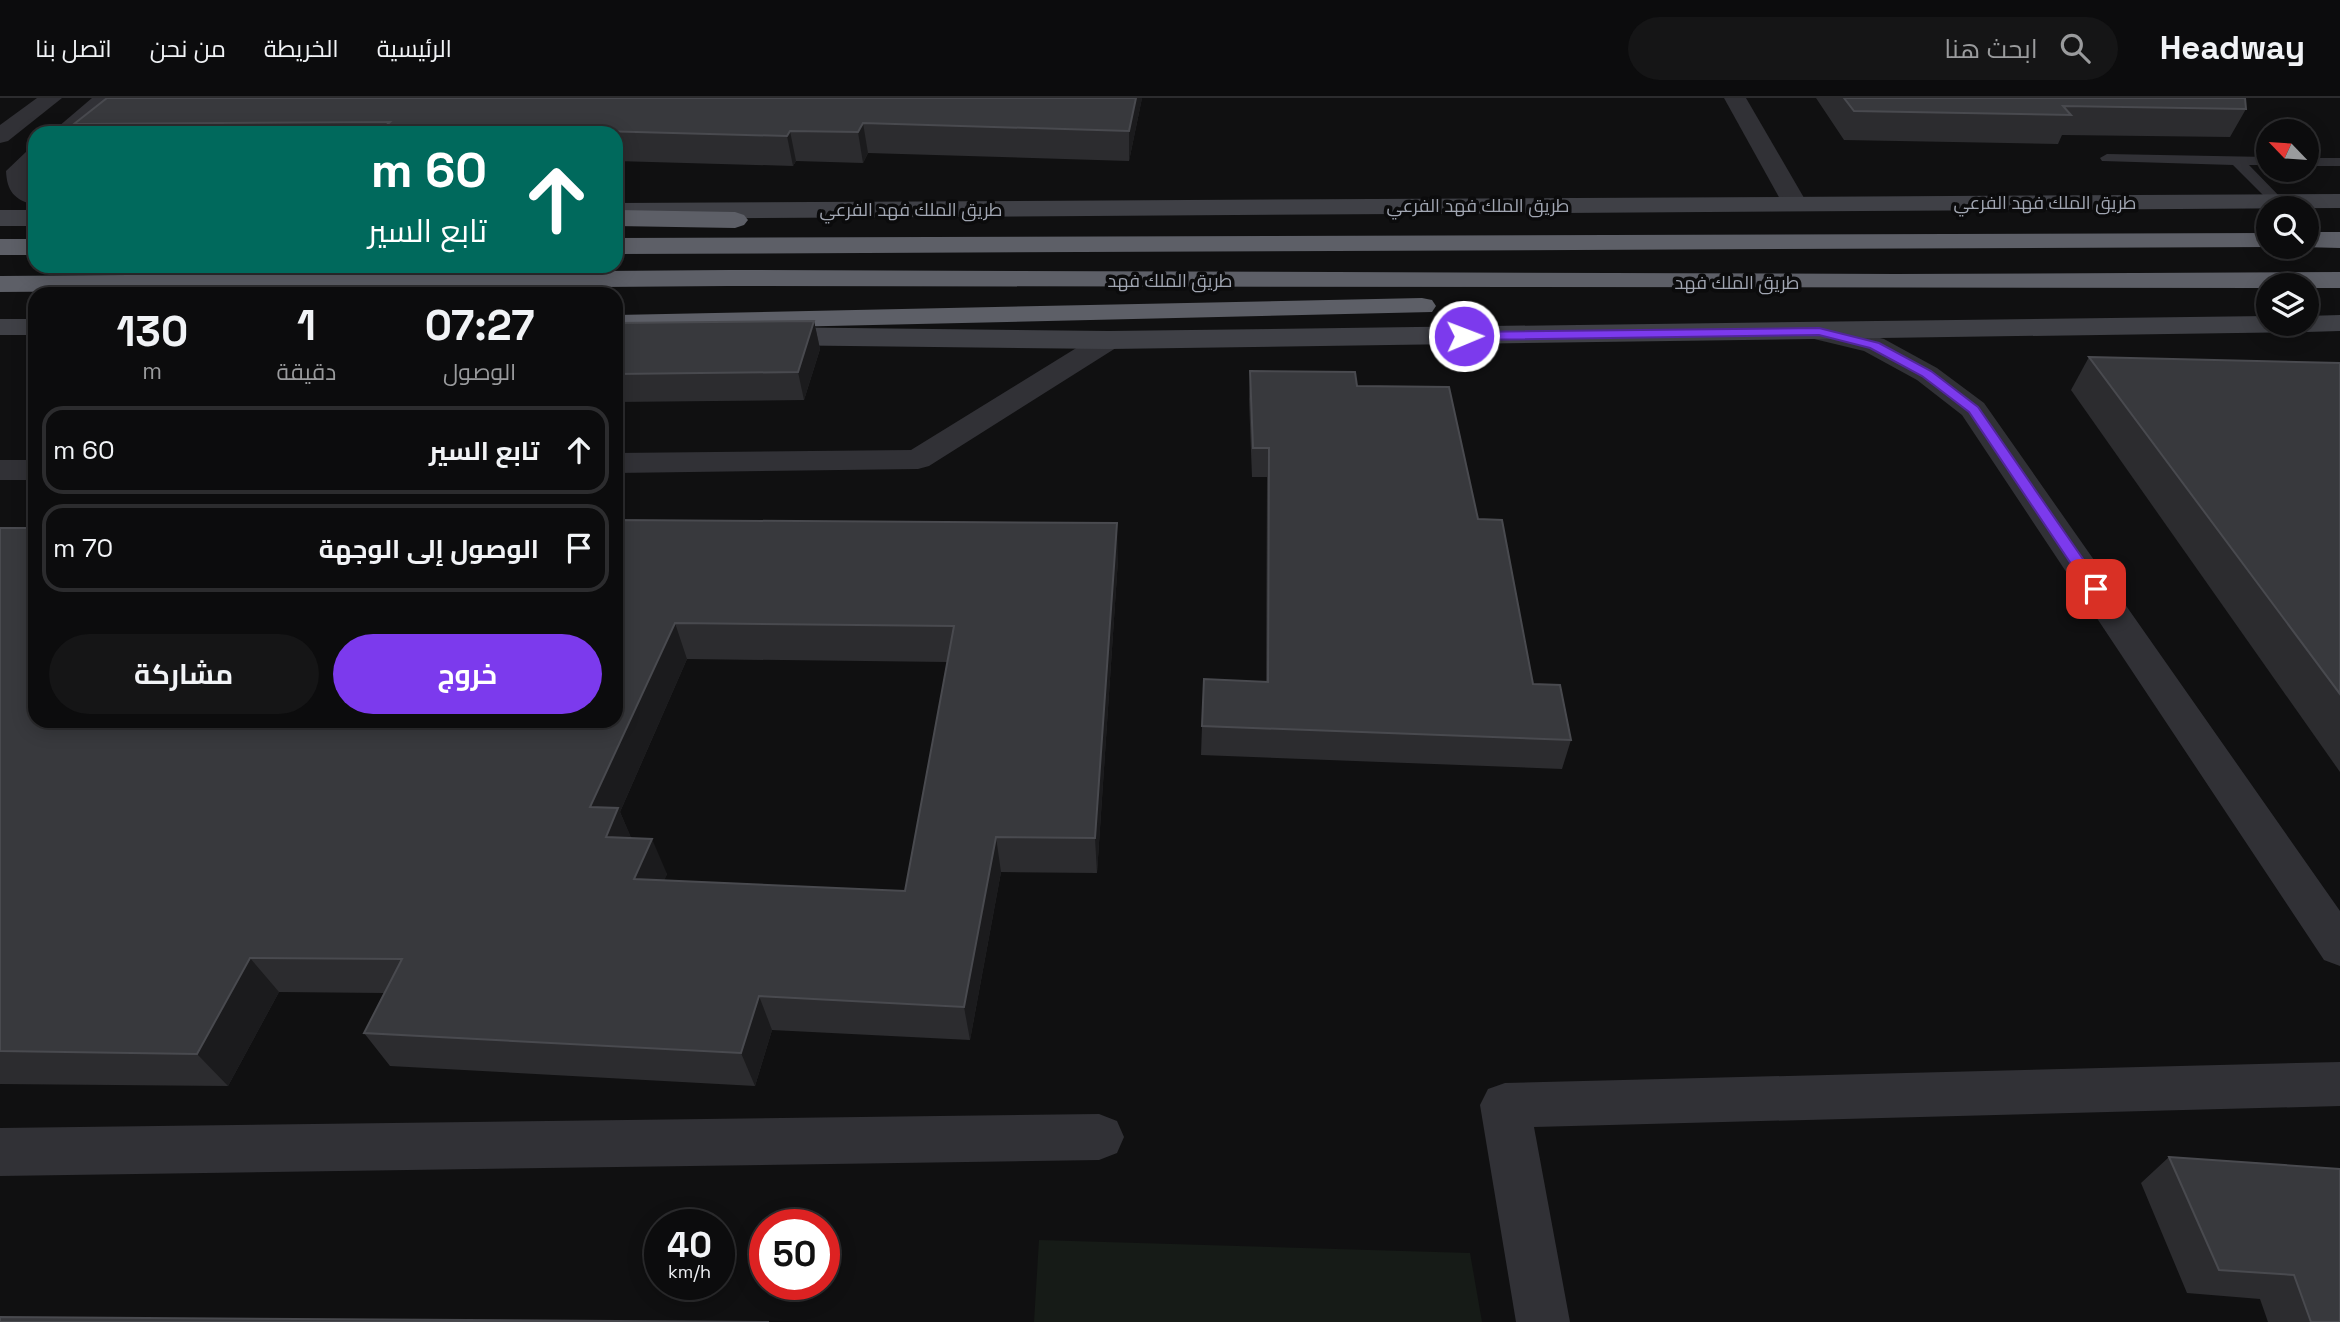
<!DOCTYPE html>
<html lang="ar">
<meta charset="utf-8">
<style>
:root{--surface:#0c0c0d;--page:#151516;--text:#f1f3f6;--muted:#9a9b9d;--line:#2c2c2e;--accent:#7c3aed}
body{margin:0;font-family:"Space Grotesk",Cairo,sans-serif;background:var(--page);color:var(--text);direction:rtl;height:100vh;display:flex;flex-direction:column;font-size:26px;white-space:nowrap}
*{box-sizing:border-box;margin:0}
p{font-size:23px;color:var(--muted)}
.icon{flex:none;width:38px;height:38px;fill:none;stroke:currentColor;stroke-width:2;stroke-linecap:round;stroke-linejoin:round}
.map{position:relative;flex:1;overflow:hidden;direction:ltr}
.panel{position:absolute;left:28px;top:189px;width:595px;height:441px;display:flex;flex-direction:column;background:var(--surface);border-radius:21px;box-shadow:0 4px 18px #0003,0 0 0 2px var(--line);direction:rtl}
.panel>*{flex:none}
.banner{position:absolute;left:28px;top:28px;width:595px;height:147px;border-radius:21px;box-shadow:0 4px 18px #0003,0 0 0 2px var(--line);direction:rtl;background:#00695c;color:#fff;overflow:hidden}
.needle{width:46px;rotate:295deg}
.tools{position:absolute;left:2256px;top:21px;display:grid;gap:14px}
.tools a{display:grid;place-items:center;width:63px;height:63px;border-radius:50%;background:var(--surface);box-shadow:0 4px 18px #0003,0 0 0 2px var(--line);font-size:35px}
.speed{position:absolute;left:644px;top:1111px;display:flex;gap:14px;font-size:35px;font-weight:700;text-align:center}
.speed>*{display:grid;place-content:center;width:91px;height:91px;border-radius:50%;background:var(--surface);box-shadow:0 4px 18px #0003,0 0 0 2px var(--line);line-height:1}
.speed small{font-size:18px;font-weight:400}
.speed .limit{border:10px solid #d22;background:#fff;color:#111}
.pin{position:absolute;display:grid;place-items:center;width:60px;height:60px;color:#fff;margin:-30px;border-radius:14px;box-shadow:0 4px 10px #0006}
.me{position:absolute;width:77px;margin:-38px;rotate:89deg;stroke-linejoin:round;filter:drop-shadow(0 0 5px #0008)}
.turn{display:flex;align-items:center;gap:24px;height:147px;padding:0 21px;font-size:32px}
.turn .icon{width:91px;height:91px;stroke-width:2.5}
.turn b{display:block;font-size:49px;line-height:60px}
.eta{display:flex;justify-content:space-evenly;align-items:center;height:119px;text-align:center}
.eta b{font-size:42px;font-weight:700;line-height:49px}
.button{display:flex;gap:14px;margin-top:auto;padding:14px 21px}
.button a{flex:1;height:80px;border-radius:42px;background:var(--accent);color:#fff;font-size:28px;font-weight:700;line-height:80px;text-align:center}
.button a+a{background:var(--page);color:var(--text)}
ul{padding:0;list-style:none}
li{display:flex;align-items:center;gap:21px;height:88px;margin:0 14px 10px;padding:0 7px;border:4px solid var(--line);border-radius:21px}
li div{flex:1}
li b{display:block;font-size:26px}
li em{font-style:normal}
header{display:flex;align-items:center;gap:42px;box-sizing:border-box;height:98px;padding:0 35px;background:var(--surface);border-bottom:2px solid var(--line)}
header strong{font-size:33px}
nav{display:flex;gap:38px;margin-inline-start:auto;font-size:24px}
.search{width:490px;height:63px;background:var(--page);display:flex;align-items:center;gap:18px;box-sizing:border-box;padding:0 24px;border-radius:38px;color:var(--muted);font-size:26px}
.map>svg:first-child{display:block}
</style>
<header>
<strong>Headway</strong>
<div class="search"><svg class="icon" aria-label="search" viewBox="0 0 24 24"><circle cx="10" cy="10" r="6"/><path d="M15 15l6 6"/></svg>ابحث هنا</div>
<nav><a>الرئيسية</a><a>الخريطة</a><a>من نحن</a><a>اتصل بنا</a></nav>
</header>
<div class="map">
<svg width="2340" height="1224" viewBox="0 0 2340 1224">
<rect width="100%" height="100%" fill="#101011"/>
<path fill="#161b17" d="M1039,1142l431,13 12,69h-448z"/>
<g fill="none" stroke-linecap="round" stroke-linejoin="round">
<g fill="#313136" fill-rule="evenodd">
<path d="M2107,56l161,3v8h-19l35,36 -2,3h-10l-39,-39 -131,-4 -2,-3z"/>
<rect x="2306" y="60" width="34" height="8"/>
</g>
<g fill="#313136" fill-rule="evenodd">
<path d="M37,0h25l-54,43 -8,2v-18z"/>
<path d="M92,0h25l-40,35h-26z"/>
<path d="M1724,0h22l61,105 -4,5h-18z"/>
<path d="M35,51v20l-5,4 1,12 4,2v18c-21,-5 -28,-14 -29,-34l21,-20z"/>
<path d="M1820,225l64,16 53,29 47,35 356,508v55l-16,-6 -362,-545 -45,-35 -53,-29 -54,-13 -4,-6 4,-6z"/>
<path d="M1109,233l10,3 4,6 -4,6 -190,120 -11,3 -302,4v-20l295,-3 188,-116z"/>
<rect x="0" y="362" width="35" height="20"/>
<path d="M2340,964v44l-806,21 36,195h-54l-36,-217 8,-16 17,-6z"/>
<path d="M1099,1016l18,7 7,16 -7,16 -18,7 -1099,16v-48z"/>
</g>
<g fill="#3f4046" fill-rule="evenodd">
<path d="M2340,96v14l-1724,11v-16z"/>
<rect x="0" y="112" width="35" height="16"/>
<path d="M2340,217v16l-34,1 -1197,17 -344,-4 -10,-3 -4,-6 4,-6 10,-3 344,4 1159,-15v8h38v-8z"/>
<rect x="0" y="221" width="35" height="16"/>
</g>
<g fill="#5d5f67" fill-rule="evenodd">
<path d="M616,112l119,2 9,3 4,5 -4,5 -9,3 -119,-2z"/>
<path d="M2306,134h34v16l-38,-1h4z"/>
<path d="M2268,135v14h8l-1660,7v-16z"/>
<rect x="0" y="141" width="35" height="16"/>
<path d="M728,172l1167,4 445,-2v16h-34v-3h-38v3l-1540,-2 -728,6v-16z"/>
<path d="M1422,200l10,2 4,6 -4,6 -816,19v-16z"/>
</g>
</g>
<g fill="#2c2c2f" fill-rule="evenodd">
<path d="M1142,0l-13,63 -261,-8 -5,10 -67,-2 -3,5 -177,-5v-28h-537l-5,-9z"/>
<path d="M1816,0h429l1,11 -16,28 -168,-2 -4,9 -214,-4z"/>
<path d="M814,223l6,28 -16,51 -188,2v-79z"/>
<path d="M2089,259l251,6v409l-269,-382z"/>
<path d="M1250,273l107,15 121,133 55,165 38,56 -9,29 -361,-14 1,-29 64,-44 1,-205h-15l-3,-78z"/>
<path d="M616,422l502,39 -21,314 -96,-1 -31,168 -198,-10 -17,56 -365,-20 -26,-33 20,-40 -105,-1 -51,94 -228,-2v-556l616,193zM687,561l260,3 -42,229 -241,-11 3,-6 -36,-36 -11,-26z"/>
<path d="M2169,1059l171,12v153h-72l-8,-23 -73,-6 -46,-110z"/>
</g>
<g fill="#1b1b1d">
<path d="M1136,0h6l-13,63v-30z"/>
<path d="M863,25l5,30 -5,10 -5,-31z"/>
<path d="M790,33l6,30 -3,5 -6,-30z"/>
<path d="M814,223l6,28 -16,51 -6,-28z"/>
<path d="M1117,425l1,36 -21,314 -2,-35z"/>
<path d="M675,525l12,36 -67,153 14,32 -12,28 -32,-65z"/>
<path d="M996,739l5,35 -31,168 -6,-33z"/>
<path d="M652,741l15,35 -17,40 -16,-35z"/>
<path d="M250,860l29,34 -51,94 -31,-32z"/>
<path d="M759,898l13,34 -17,56 -14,-33z"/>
</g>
<g fill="#38393d" stroke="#494a4f" stroke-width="2" fill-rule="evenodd">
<path d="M107,0h1029l-7,33 -266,-8 -5,9 -68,-1 -3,5 -223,-6 -3,3 -27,-1 -1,1h-155l12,-11 -316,2z"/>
<path d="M1844,0h401l1,11 -183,-3 8,9 -217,-4z"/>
<path d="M814,223l-16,51 -182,2v-51z"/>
<path d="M2089,259l251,6v331z"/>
<path d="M1250,273l105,1 2,14 92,1 29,132 24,1 31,164 27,1 11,55 -369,-14 2,-47 64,3 1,-234h-16z"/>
<path d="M616,422l501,3 -22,315 -99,-1 -32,170 -205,-11 -18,57 -377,-20 38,-74 -152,-1 -53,96 -197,-3v-523h35v193h581zM675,525l279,3 -49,265 -271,-12 18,-40 -46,-2 12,-29 -28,-1z"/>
<path d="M2169,1059l171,12v153h-29l-17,-47 -75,-5z"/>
<path d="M0,1219l769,5h-769z"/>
</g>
<path fill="#7c3aed" stroke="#51269a" stroke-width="2" d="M1819,230l60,15 52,28 47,36 123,178v7h-11l-121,-180 -47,-36 -52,-28 -51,-13 -355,5 -6,-4 6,-4z"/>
<g text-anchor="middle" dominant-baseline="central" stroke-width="7" stroke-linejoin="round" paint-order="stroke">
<g font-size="18" fill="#a1a6b2" stroke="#0b0b0c">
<text x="2045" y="104">طريق الملك فهد الفرعي</text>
<text x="1478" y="107">طريق الملك فهد الفرعي</text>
<text x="911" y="111">طريق الملك فهد الفرعي</text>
<text x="1170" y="182">طريق الملك فهد</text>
<text x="1737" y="184">طريق الملك فهد</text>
</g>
</g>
</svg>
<div class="tools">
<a><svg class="needle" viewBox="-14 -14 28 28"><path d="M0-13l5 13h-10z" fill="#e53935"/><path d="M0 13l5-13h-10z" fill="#9a9b9d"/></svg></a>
<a><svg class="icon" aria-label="search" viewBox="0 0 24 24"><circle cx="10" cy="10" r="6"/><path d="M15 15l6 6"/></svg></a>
<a><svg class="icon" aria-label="layers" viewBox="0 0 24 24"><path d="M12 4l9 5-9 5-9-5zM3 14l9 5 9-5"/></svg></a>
</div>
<div class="speed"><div>40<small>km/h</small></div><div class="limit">50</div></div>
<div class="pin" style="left:2096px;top:491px;background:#d93025"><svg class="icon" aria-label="arrive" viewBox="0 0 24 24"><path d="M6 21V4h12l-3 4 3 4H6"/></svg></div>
<svg class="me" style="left:1464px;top:238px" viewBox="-20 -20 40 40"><circle r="17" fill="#7c3aed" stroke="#fff" stroke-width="3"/><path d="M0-11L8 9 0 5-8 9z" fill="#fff"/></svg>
<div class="banner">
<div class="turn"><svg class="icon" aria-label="ahead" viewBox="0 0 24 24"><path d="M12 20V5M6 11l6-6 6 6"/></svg><div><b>60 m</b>تابع السير</div></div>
</div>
<section class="panel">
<div class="eta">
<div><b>07:27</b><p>الوصول</p></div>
<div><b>1</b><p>دقيقة</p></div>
<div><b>130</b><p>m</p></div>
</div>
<ul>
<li><svg class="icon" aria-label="ahead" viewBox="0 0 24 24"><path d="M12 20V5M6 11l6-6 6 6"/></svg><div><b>تابع السير</b></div><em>60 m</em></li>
<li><svg class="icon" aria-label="arrive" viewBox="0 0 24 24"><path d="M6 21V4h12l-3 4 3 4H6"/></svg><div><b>الوصول إلى الوجهة</b></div><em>70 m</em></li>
</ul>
<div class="button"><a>خروج</a><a>مشاركة</a></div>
</section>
</div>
